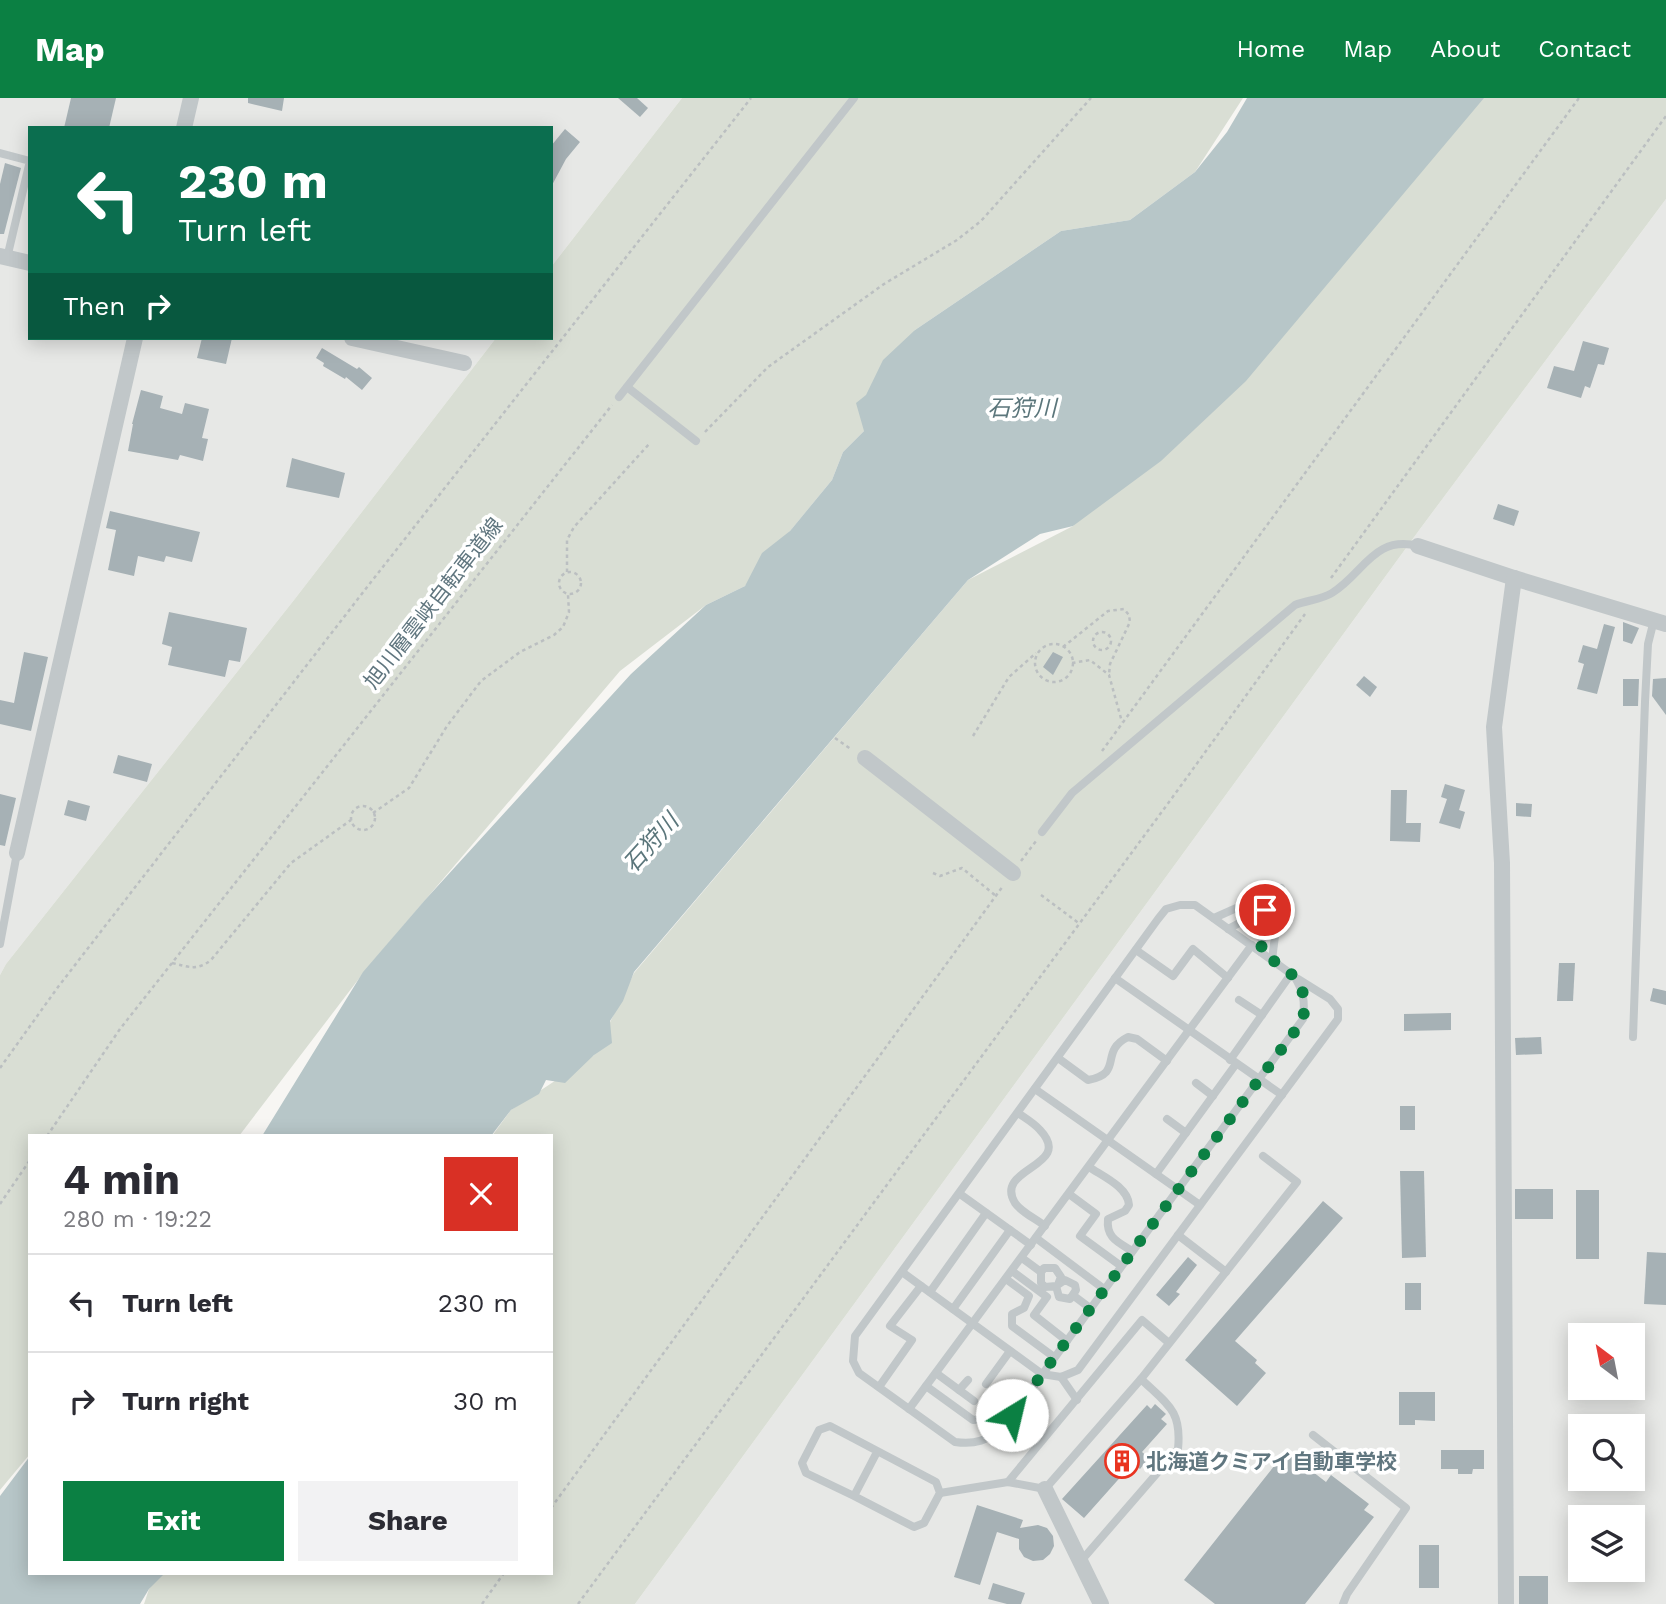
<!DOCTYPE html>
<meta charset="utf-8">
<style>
:root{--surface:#fff;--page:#f2f2f3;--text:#2b2b33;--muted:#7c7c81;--line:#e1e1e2;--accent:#0b8043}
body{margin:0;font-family:"Work Sans","Noto Sans JP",sans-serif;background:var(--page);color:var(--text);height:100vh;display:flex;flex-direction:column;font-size:26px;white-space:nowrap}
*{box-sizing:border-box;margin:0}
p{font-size:23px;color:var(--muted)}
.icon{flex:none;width:38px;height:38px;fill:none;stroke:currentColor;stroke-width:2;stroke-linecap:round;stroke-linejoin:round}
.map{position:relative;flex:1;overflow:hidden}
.side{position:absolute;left:28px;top:1036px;width:525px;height:441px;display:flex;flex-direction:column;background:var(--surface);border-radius:0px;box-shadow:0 4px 18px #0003}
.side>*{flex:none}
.top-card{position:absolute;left:28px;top:28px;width:525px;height:214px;border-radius:0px;box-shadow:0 4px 18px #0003;background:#0b6e4f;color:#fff;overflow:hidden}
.needle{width:46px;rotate:328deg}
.tools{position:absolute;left:1568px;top:1225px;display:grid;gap:14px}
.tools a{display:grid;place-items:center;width:77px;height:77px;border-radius:0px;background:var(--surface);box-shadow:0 4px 18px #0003;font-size:35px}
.pin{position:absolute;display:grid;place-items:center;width:60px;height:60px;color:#fff;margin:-30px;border:4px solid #fff;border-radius:50%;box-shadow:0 2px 7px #0007}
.me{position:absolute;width:77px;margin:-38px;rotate:36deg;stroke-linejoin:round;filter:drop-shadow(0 0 5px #0008)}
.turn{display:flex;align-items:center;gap:24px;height:147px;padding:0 35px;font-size:32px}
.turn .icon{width:91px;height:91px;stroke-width:2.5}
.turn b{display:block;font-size:49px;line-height:60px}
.then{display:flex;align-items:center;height:66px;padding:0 35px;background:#0003;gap:14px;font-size:26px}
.round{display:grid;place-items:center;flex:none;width:74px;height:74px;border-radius:0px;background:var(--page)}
.headline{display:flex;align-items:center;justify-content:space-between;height:119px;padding:0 35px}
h1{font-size:42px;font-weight:700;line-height:52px}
.primary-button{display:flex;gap:14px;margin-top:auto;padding:14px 35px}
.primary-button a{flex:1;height:80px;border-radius:0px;background:var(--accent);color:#fff;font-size:28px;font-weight:700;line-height:80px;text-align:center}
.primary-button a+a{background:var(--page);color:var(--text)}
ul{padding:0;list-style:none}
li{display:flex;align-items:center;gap:21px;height:98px;padding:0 35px;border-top:2px solid var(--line)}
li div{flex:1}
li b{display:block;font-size:26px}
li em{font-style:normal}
header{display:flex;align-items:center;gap:42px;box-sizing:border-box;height:98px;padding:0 35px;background:var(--accent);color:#fff}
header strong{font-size:33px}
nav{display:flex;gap:38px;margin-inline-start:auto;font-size:24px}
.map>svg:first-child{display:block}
</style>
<header>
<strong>Map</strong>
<nav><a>Home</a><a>Map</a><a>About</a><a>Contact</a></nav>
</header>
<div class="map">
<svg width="1666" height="1506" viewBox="0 0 1666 1506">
<rect width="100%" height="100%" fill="#f7f6f3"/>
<g fill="#e7e8e6" fill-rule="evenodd">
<path d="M0,0h682l-131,169v-139h-521v210h466l-202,262 -288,364 -6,11z"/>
<path d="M1666,101v1405h-1031l785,-1075zM1580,1237h53v53h-53zM1580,1328h53v53h-53zM1580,1419h53v53h-53z"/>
</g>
<g fill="#d9ded4">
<path d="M682,0h561l-48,74 -65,48 -69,11 -146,99 -51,101 -21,21 -11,28 -87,106 -39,19 -86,66 -256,301 -125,164h-209v318l-30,36v-515l6,-11 288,-364 202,-262h55v-71z"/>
<path d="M1465,0h201v101l-246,330 -785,1075h-491l5,-15 12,-16h390v-437h-59l19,-26 83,-55 40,-82 334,-393 105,-54z"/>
</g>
<g fill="#b7c6c8">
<path d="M1247,0h237l-238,283 -85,80 -88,65 -33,8 -72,46 -334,392 -11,29 -13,20 2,22 -18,12 -29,28 -19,-3 -7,14 -28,16 -20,26h-229l101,-164 62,-72 206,-226 75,-69 39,-19 17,-33 28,-22 42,-51 11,-28 21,-21 -8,-28 10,-8 17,-35 32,-30 146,-99 69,-11 65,-48 32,-40z"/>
<path d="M30,1358v117h135l-16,16 -9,15h-140v-108z"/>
</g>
<g fill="#a6b1b5">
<path d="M71,0h45l-7,30h-45z"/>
<path d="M248,0h36l-2,13 -34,-8z"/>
<path d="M618,0h19l11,10 -8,9z"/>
<path d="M565,31l15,13 -14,17 -15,28v-41z"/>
<path d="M5,65l16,5 -17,66h-4v-50z"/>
<path d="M202,240h30l-6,26 -29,-6z"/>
<path d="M1583,243l26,7 -5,17 -6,-1 -8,24 -5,-2 -4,12 -34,-10 7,-22 20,5z"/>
<path d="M322,250l35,21 2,-2 13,11 -10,12 -16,-13 -1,2 -22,-13 1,-3 -8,-5z"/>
<path d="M141,292l22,6 -3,12 22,6 3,-11 24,6 -7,29 6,1 -5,22 -23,-6 -2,5 -50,-9 5,-27h-1z"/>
<path d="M292,360l53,15 -6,25 -53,-11z"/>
<path d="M1498,406l21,7 -5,15 -21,-7z"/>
<path d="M110,413l90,21 -8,30 -26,-6 -2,6 -26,-6 -4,20 -26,-6 8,-40 -10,-2z"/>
<path d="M169,514l78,16 -7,34 -11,-2 -4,17 -57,-12 4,-18 -10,-3z"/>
<path d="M1623,524l16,6 -7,16 -9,-3z"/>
<path d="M1604,526l11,3 -18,67 -20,-5 7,-25 -6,-2 5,-17 14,4z"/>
<path d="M24,554l24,5 -17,74 -31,-7v-24l14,3z"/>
<path d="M1053,554l10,5 -10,18 -10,-8z"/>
<path d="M1364,578l13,11 -7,10 -14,-12z"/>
<path d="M1666,580v37l-14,-19 1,-17z"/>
<path d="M1623,581h16l-1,27h-15z"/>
<path d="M118,657l34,9 -5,18 -34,-9z"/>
<path d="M1445,686l20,6 -6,20 6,2 -5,17 -21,-6 8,-24 -6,-2z"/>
<path d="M1391,692h16l-1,33h15l-1,19 -30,-1z"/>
<path d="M0,696l16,4 -11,48 -5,-1z"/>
<path d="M68,702l22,6 -4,15 -22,-6z"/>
<path d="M1516,705l16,1 -1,13 -15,-1z"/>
<path d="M1559,865h16l-2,38h-16z"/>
<path d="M1653,890l13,3v14l-16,-4z"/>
<path d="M1451,915v17l-47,1v-17z"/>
<path d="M1541,939l1,17 -26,1 -1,-17z"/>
<rect x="1400" y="1008" width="15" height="24"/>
<path d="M1400,1073h24l2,86 -24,1z"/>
<rect x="1515" y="1091" width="38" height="30"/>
<rect x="1576" y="1092" width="23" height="69"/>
<path d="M1323,1103l20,17 -108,123 22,19 -2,3 11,10 -29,33 -52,-46z"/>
<path d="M1647,1154l19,1v52l-22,-1z"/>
<path d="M1188,1159l9,8 -21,27 4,2 -11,12 -13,-11z"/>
<rect x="1405" y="1185" width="16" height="27"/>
<path d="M1399,1294h36v29l-20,-1v5h-16z"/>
<path d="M1155,1306l11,10 -5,5 6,5 -25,28 7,6 -9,11 -7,-6 -49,55 -22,-19 85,-94 4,4z"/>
<path d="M1441,1352h43v19h-11l-1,5h-14v-5h-17z"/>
<path d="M1286,1353l40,31 5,-7 38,29 -5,6 10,7 -69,87h-90l-31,-24z"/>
<path d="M977,1407l46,15 -3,8 18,-3 9,3 6,8 1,10 -4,8 -7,6 -10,1 -9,-4 -5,-8v-10l-22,-7 -17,53 -26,-8z"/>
<rect x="1419" y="1447" width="20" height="43"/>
<rect x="1519" y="1478" width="29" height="28"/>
<path d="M993,1485l32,10 -4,11h-14l-19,-5z"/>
</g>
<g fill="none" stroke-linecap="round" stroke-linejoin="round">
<g stroke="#bbbfc1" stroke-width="2.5" stroke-dasharray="3.5 3.5" stroke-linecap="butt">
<path d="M705,334l63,-65 116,-83 73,-44 24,-19 110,-123"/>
<circle cx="570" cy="485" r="11"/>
<path d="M567,474v-32l7,-13 76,-84"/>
<path d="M1331,480l335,-462"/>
<circle cx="1102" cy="543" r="9"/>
<circle cx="1054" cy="565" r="19"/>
<path d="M1063,549l45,-36 16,-2 5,6 1,7 -20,42 -1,11"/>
<path d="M1072,565l18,-3 19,15 13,47"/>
<path d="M973,638l36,-59 27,-24"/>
<path d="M835,640l17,12"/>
<path d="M1102,653l477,-653"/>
<circle cx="363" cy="720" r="12"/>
<path d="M373,715l36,-25 38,-62 34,-45 39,-29 34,-17 9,-8 6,-15 -1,-17"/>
<path d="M1021,763l15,-20"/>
<path d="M933,775l7,3 22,-8 34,28"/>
<path d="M1041,797l39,29"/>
<path d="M172,865c17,4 25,8 39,-3l80,-97 60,-43"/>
<path d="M0,970l58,-81 313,-405 380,-484"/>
<path d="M47,1038l73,-107 492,-624"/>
<path d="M0,1106l30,-44"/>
<path d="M551,1410l452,-622"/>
<path d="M482,1506l22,-31"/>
<path d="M578,1506l594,-806 133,-184"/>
</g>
<g stroke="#c1c7c9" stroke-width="8">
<path d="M0,55l30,8 -23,97"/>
<path d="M627,289l69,54"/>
<path d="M619,299l235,-299"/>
<path d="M1042,734l30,-39 223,-188c12,-5 26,-5 37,-12 32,-20 42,-58 86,-47"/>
<path d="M1180,807h15l99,71c10,16 11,25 9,43l-300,409c-16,12 -27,17 -48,14l-96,-69 -6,-12 2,-25 303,-417 8,-10z"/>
<path d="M1214,820l67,-30 -9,72"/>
<path d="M1228,831l36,-19 -3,42"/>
<path d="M0,846l17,-91"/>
<path d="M1136,852l37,26 20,-27 35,29"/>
<path d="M1115,880l167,117"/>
<path d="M1239,902l23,15"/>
<path d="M1633,939l12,-335 3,-58 6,-24"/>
<path d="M1058,960l30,22c37,-7 10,-28 40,-43l9,2 30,22"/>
<path d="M1230,962l61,-86"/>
<path d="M1196,985l17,13"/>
<path d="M1035,991l165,116"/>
<path d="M1018,1015c7,5 16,10 22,17 35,37 -47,37 -25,73 6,9 21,16 30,23"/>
<path d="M1167,1021l19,14"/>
<path d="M1089,1069c13,9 39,20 40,38l-4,6 -17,8c-2,19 10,23 24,32"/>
<path d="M1156,1076l80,-110"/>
<path d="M960,1096l71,51"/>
<path d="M1069,1096l27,20 -16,22 41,30"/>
<path d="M1178,1137l48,37"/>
<path d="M1036,1140l68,51"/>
<path d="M1022,1160l19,14"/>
<path d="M1012,1173l35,26 -13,18 33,26"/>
<path d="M902,1174l140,102 19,3 17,-7 260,-351v-10l-8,-10 -32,-20"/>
<path d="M1006,1181l23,17 -5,12 -12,6v12l42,31"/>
<path d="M1056,1188l3,11 11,2 6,-9 -1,-5 -10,-5 -9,6 -11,1 -4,-4v-11l3,-4h11l6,9 -2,5"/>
<path d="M930,1194l56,-79"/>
<path d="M1074,1198l16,12"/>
<path d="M953,1211l57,-79"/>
<path d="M936,1275l38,28"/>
<path d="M1061,1279l16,23"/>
<path d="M986,1286l24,-33"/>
<path d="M926,1288l47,34 12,-1c11,-12 -1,-26 21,-29l16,11"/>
<path d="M879,1289l33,-47 -22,-14 31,-40"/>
<path d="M959,1292l9,-10"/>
<path d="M909,1311l343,-464"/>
<path d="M1313,1337l93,73 -59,86 -4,10"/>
<path d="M1008,1384l134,-162 27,23"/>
<path d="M940,1395l68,-11 37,7 96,-110 156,-197 -34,-26"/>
<path d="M854,1398l60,31 10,-4 16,-30 -4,-11 -106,-56 -11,4 -17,33 4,10 48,23 23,-44"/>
<path d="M1081,1463l97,-112c4,-39 -11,-45 -37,-70"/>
</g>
<g stroke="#c1c7c9" stroke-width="16">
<path d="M184,30l7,-30"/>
<path d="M0,158l30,7"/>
<path d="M352,240l112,25"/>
<path d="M1418,448l96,32 152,46"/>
<path d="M865,660l148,115"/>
<path d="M17,755l118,-515"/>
<path d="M1045,1391l56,115"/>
<path d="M1506,1506l-4,-741 -8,-136 20,-149"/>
</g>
</g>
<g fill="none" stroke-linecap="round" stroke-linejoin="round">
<path stroke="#0b8043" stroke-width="12" stroke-dasharray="0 21.6" d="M1012,1317l291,-395c6,-42 -12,-46 -42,-68l4,-42"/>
</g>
<defs>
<g id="building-ring" transform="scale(1.75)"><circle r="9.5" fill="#fff" stroke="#e93420" stroke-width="1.5"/><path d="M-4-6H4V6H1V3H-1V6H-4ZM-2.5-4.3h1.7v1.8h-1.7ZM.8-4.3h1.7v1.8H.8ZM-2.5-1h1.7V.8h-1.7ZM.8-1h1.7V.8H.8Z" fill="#e93420"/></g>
</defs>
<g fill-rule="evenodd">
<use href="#building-ring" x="1122" y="1363"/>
</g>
<g text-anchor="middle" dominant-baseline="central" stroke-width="7" stroke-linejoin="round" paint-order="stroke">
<g font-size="21" fill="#60767f" stroke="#fff">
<text transform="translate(433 505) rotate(-52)">旭川層雲峡自転車道線</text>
</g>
<g font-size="21" font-weight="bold" fill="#60767f" stroke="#fff" text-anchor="start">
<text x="1146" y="1363">北海道クミアイ自動車学校</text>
</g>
<g font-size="23" font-style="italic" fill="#5b767b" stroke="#fff">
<text x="1022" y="310">石狩川</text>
<text transform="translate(651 745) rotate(-48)">石狩川</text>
</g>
</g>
</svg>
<div class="tools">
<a><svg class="needle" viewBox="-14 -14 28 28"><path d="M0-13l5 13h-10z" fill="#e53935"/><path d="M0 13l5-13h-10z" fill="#7c7c81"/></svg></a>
<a><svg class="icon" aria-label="search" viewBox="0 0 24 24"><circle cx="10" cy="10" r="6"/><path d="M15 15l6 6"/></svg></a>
<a><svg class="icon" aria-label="layers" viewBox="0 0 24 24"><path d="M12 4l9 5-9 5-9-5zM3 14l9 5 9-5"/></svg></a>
</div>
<div class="pin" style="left:1265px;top:812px;background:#d93025"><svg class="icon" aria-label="arrive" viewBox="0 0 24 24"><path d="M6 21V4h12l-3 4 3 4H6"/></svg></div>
<svg class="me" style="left:1012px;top:1317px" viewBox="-20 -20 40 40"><circle r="19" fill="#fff"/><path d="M0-13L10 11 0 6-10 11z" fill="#0b8043"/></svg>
<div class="top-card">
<div class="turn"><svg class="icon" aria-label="left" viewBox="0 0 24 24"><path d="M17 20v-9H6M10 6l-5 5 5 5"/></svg><div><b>230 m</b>Turn left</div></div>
<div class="then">Then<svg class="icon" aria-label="right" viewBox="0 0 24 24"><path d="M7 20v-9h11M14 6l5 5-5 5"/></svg></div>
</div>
<section class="side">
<div class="headline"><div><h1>4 min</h1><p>280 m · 19:22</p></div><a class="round" style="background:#d93025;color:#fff"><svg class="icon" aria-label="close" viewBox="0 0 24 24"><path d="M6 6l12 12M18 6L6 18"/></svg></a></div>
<ul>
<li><svg class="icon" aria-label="left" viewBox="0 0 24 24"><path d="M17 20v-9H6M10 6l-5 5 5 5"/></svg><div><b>Turn left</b></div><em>230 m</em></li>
<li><svg class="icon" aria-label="right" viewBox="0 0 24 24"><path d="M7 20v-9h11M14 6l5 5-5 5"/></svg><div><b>Turn right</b></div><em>30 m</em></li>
</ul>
<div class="primary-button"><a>Exit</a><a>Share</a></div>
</section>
</div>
